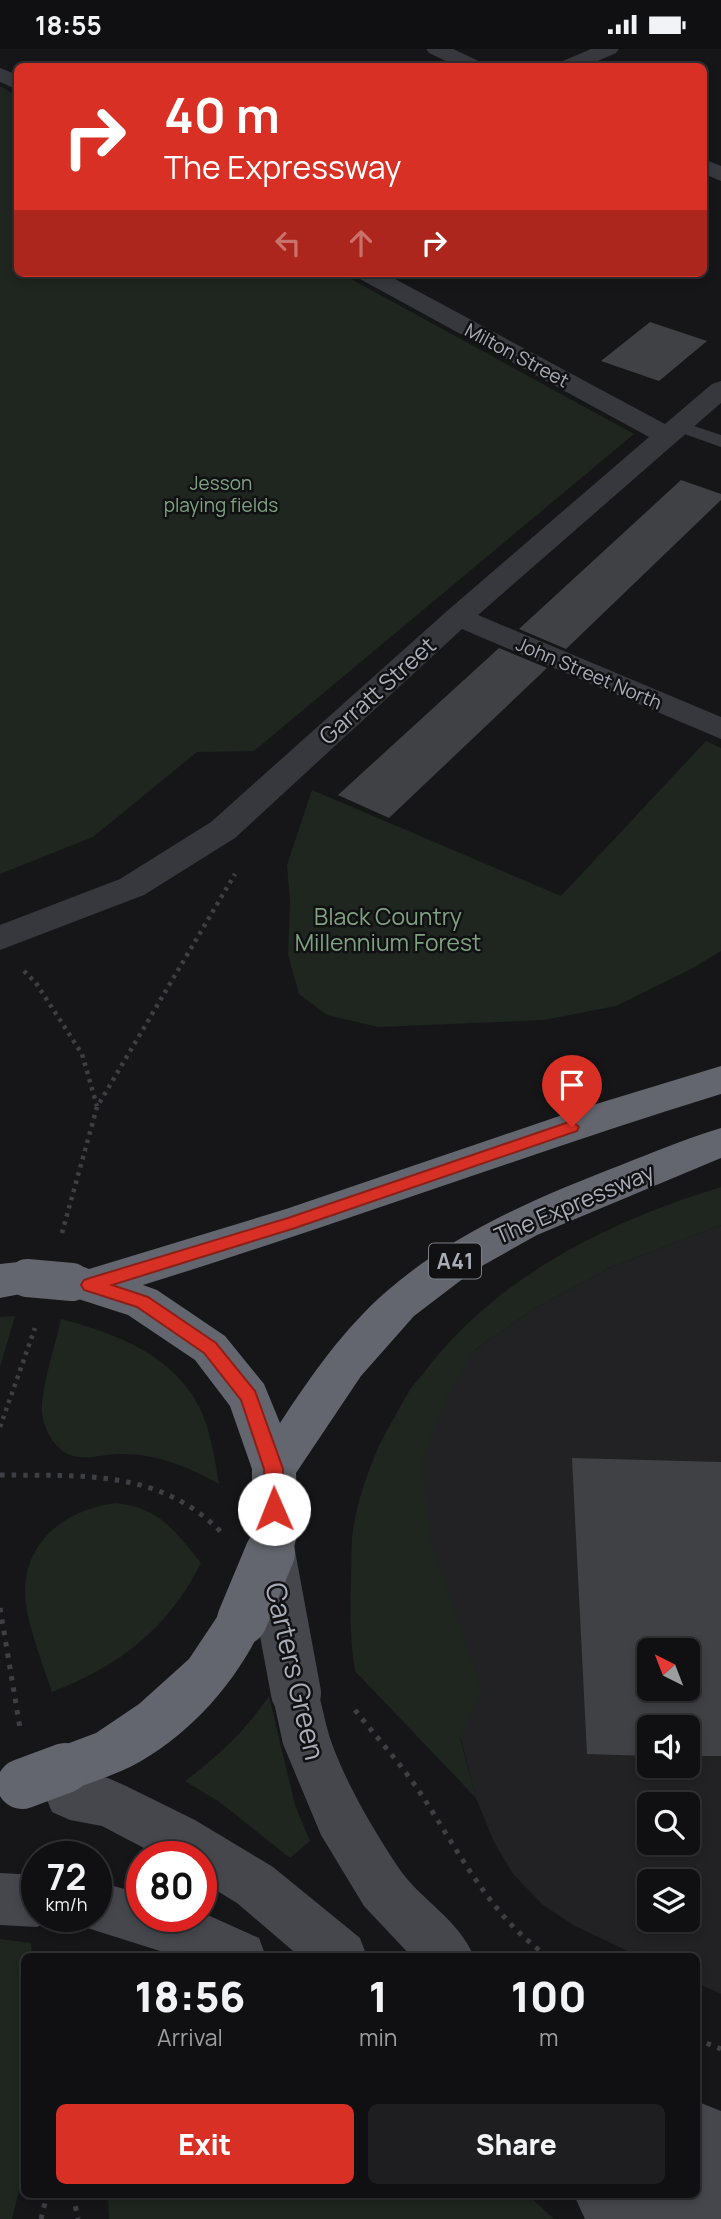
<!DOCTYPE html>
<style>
:root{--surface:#101012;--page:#1e1e20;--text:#f1f3f6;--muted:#9c9d9f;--line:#303032;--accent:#d93025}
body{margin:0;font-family:Manrope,sans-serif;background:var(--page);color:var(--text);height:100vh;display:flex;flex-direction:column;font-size:26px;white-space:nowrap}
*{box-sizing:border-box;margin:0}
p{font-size:23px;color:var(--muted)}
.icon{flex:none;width:38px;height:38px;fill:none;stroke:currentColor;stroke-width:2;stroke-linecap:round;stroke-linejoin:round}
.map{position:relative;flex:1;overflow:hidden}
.details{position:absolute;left:21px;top:1904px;width:679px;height:245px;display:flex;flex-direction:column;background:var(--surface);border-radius:10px;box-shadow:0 4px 10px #0003,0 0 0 2px var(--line)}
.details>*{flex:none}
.hud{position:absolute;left:14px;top:14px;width:693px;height:214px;border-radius:10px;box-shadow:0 4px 10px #0003,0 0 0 2px var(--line);background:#d93025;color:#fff;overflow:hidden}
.needle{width:46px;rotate:318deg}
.controls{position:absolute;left:637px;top:1589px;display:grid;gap:14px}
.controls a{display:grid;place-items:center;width:63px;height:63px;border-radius:10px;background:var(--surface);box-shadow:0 4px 10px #0003,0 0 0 2px var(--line);font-size:35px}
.speed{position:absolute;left:21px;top:1792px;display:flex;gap:14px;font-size:35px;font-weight:700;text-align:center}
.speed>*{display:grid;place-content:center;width:91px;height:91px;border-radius:50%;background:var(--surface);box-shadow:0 4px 10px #0003,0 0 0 2px var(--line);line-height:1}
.speed small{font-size:18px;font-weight:400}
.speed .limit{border:10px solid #d22;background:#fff;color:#111}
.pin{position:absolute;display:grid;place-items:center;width:60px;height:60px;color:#fff;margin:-72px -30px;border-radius:50% 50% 50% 0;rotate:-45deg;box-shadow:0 0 7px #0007}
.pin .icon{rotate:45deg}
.me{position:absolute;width:77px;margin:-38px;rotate:359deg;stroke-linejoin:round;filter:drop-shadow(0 0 5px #0008)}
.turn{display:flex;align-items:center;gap:24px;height:147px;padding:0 35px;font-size:32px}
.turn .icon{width:91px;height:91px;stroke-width:2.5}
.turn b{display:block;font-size:49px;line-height:60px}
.lanes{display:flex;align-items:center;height:66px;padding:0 35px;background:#0003;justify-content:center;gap:35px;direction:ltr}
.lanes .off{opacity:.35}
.eta{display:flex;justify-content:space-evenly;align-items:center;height:119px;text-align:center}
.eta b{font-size:42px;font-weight:800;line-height:49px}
.action{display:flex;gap:14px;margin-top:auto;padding:14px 35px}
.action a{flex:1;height:80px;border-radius:10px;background:var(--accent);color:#fff;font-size:28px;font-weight:800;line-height:80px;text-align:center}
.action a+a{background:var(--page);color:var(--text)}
.status{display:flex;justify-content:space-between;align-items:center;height:49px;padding:0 35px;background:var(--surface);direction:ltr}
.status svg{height:19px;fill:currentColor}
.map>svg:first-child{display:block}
</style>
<div class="status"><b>18:55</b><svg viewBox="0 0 49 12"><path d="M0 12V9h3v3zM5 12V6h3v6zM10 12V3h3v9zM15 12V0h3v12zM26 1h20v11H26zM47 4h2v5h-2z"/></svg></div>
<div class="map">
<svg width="721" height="2170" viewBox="0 0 721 2170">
<rect width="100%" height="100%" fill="#161618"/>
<path fill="#222225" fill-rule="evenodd" d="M721,1176v769l-24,-11 -1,-26 -58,-1 -65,-31 -30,-20 -30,-31 -19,-32 -18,-44 -24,-94 -101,-97 1,-69 11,-48 16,-45 31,-56 44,-52 20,13 60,-41 77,-42zM649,1601h39v39h-39zM649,1678h39v39h-39zM649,1755h39v39h-39zM649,1832h39v39h-39z"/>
<g fill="#1e261f">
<path d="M0,37l17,10 1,177h322l294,161 -380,317 -57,1 -104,85 -93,37z"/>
<path d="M706,692l15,7v203l-30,18 -75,37 -72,14 -166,7 -51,-12 -28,-21 -11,-39 2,-53 -3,-37 25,-75 249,106z"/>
<path d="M721,1138v38l-110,42 -77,42 -60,41 -28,48 -24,64 8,78 52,151 -22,47 16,60 -121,-127c-5,-30 -5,-59 -4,-89 1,-14 0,-29 1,-43 4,-41 21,-84 41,-119 70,-126 195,-192 328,-233z"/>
<path d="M15,1267l-15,51v-50z"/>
<path d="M61,1270c48,13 99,30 129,73 19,25 24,62 29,92 -30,-17 -62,-30 -97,-30 -17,-1 -38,8 -54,0 -17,-8 -28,-33 -26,-51 3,-28 13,-57 19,-84z"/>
<path d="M117,1454c44,6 57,27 84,60 -33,66 -82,103 -149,129 -9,-27 -27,-73 -27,-100 0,-53 44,-84 92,-89z"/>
<path d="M269,1647l26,109 15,36 -20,17 -69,-55 -36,-22c33,-25 60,-50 84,-85z"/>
<path d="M0,1890l31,4 1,13 -8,1v214l-12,48h-12z"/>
<path d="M108,2146h420l26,24h-445z"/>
</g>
<g fill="#404145" fill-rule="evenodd">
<path d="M650,273l57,19 -48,40 -58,-20z"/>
<path d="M681,431l40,14v6l-155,149 -47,-20z"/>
<path d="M499,599l48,20 -158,150 -51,-23z"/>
<path d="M572,1409l149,4v294h-33v-29h-39v29l-62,-2zM649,1601h39v39h-39z"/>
</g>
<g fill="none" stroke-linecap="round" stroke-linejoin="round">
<g stroke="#3d3f44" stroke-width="4.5" stroke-dasharray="3.5 5" stroke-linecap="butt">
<path d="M24,922l12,12 46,71 15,52"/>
<path d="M62,1184l35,-126 138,-233"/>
<path d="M0,1378l35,-99"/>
</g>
<g stroke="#3d3f44" stroke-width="5" stroke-dasharray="4.5 7" stroke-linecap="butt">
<path d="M0,1426c82,1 159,-6 221,57"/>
<path d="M0,1559l20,120"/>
<path d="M355,1661c22,28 47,55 66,84 37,56 71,125 128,163"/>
<path d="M696,1990l25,10"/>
<path d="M73,2146l5,24"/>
<path d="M41,2170l6,-24"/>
</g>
<path fill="#37383d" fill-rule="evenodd" d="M679,372l42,14v12l-48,-17 -2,-4z"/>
<g fill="#37383d" fill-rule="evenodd">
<path d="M426,0h27l30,14 3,4h-28l-29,-14z"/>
<path d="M591,0h28l-3,4 -32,14h-29l3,-4z"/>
<path d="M0,19l18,7v15l-18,-8z"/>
<path d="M704,110l17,7v15l-17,-7z"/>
<path d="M354,224h30l281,151 47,-40 9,-3v22l-243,212 243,102v22l-259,-110 -227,209 -91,57 -144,55v-25l120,-46 91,-57 236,-211 202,-174 -291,-159z"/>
</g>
<g fill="#45474d" fill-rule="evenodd">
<path d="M296,1621l17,7c9,22 11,45 19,67 16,43 41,85 66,123 22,33 61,52 76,90h-62l-48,-51 -43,-71 -38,-91 -11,-51 7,-16z"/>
<path d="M70,1721l38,8 18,8 69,34 78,47 87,71 7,19h-67l-63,-54 -36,-22v-24h-40l-59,-31 -32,-6 -18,-8 -7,-17 7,-17z"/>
<path d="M0,1824l37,2v41h19l-1,3 -18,8 -37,-2z"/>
<path d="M96,1832l46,13v22h59v-4l58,26 7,19h-87l-101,-32 -4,-9h22z"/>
<path d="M696,2052l25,10v108h-136l-11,-24h122z"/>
</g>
<g fill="#63666e" fill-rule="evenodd">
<path d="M721,1017v28c-194,60 -384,131 -578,191l14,5 68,46 39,48 16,39c31,-47 64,-95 107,-132 68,-59 151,-94 234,-126 33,-13 66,-27 100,-37v30l-184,77 -64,36 -59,45 -53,60 -65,97 2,56 -5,24 -7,15 -16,6 -16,-6 -7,-15 5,-24v-60l-22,-63 -35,-46 -67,-45 -59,-19 -6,-12 6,-12 15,-5 5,2 197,-60 297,-101z"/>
<path d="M27,1212l14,5 6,12 -6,12 -41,8v-34z"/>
<path d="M242,1549l17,7 6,15c-27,61 -75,116 -135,147 -21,10 -43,17 -65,25l-17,-7 -8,-17 8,-17 48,-18 43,-29 50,-45 36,-54z"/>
</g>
<path stroke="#45474d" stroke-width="50" d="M270,1504l26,140"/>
<path stroke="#63666e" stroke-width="38" d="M27,1229l45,4"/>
<g stroke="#63666e" stroke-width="50">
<path d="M242,1571l28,-67"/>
<path d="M22,1735l43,-16"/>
</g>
</g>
<path fill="#d93025" stroke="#8d1f18" stroke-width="2" d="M572,1072l7,6 -2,4 -282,97 -183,57 36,12 68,46 39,48 28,78 1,40 -3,6 -7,3 -6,-3 -3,-6 -1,-40 -23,-69 -37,-47 -67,-46 -53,-17 -3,-5 3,-5 6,-2 198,-60z"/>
<g text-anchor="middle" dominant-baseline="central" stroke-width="5" stroke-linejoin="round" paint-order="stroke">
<g font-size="19" fill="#a8adb8" stroke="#111113">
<text transform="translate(517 306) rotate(28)">Milton Street</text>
<text transform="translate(589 624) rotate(23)">John Street North</text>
</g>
<g font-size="19" fill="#7fa381" stroke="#111113">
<text x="221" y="434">Jesson<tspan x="221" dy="22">playing fields</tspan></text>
</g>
<rect fill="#111113" stroke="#7b7e86" stroke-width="2" x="429" y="1194.5" width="52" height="35" rx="5"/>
<g font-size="21" font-weight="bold" fill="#a8adb8">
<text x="455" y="1212">A41</text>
</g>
<g font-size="23" fill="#a8adb8" stroke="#111113">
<text transform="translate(377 641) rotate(-42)">Garratt Street</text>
<text transform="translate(574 1154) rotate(-23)">The Expressway</text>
</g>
<g font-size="23" fill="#7fa381" stroke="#111113">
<text x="388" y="867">Black Country<tspan x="388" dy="26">Millennium Forest</tspan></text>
</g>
<g font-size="28" fill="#a8adb8" stroke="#111113">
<text transform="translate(296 1622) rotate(77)">Carters Green</text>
</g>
</g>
</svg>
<div class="controls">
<a><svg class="needle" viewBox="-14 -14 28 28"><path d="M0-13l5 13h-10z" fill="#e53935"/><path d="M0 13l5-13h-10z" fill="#9c9d9f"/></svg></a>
<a><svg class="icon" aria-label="sound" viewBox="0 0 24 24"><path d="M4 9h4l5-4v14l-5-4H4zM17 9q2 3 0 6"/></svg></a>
<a><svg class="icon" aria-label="search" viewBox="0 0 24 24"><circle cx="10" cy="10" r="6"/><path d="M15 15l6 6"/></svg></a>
<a><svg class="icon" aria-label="layers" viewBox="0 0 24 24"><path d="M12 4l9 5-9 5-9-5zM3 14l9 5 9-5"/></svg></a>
</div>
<div class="speed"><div>72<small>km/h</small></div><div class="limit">80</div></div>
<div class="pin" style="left:572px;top:1078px;background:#d93025"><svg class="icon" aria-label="arrive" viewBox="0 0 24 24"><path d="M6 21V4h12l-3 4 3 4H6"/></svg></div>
<svg class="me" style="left:274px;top:1460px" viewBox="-20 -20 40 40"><circle r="19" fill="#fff"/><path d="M0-13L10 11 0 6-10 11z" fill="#d93025"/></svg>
<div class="hud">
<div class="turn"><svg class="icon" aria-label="right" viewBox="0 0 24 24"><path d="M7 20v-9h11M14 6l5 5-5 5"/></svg><div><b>40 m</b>The Expressway</div></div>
<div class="lanes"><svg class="icon off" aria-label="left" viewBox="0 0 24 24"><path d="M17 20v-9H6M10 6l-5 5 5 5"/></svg><svg class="icon off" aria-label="ahead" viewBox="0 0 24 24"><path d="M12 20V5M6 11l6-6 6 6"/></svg><svg class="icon" aria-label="right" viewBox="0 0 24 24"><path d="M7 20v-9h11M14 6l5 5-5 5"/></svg></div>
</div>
<section class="details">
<div class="eta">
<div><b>18:56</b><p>Arrival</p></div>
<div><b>1</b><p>min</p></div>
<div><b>100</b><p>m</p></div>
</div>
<div class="action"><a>Exit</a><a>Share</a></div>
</section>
</div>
